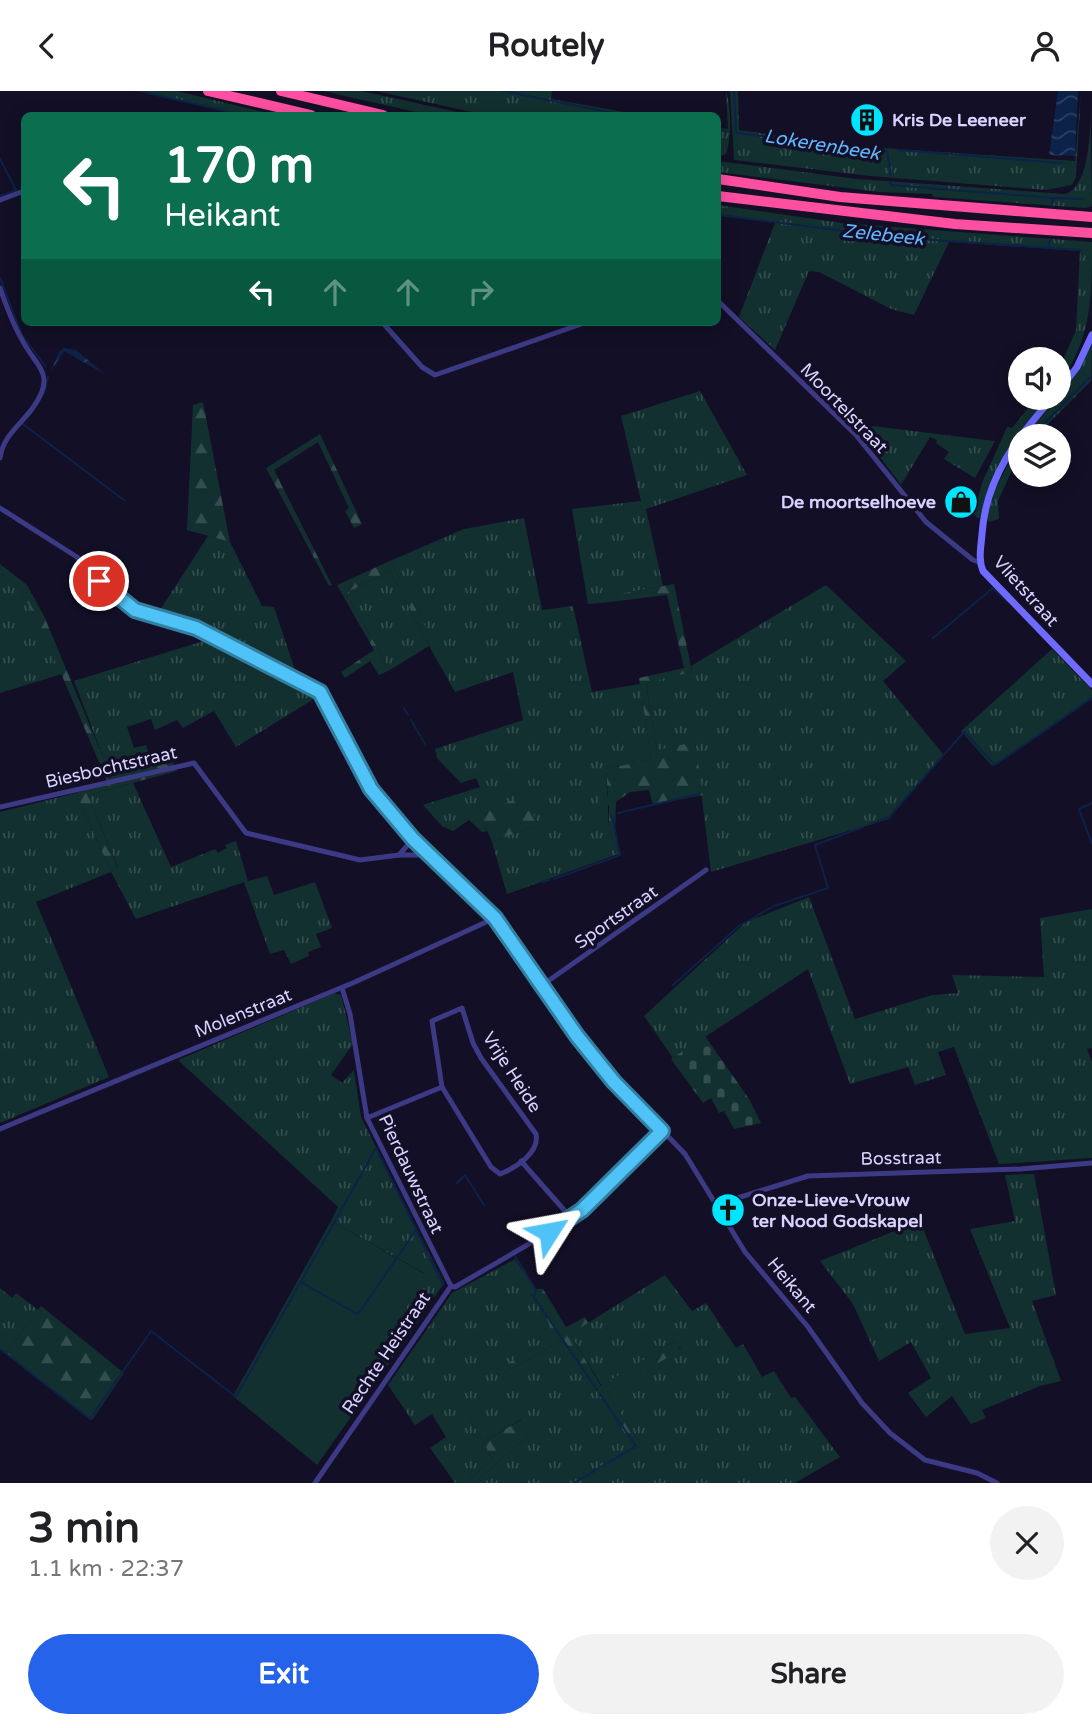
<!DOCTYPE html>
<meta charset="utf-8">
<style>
:root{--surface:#fff;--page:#f2f2f2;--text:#202124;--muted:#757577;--accent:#2563eb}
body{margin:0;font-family:"Varela Round",sans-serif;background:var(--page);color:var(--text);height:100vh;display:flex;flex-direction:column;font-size:26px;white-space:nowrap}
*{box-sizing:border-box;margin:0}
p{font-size:23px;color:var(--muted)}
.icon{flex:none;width:38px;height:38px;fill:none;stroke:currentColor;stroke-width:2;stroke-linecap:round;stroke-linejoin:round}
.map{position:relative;height:1392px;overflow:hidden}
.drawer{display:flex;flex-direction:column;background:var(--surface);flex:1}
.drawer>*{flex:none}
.hud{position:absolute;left:21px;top:21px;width:700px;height:214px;border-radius:10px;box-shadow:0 4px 18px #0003;background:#0b6e4f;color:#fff;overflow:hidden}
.buttons{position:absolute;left:1008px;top:256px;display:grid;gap:14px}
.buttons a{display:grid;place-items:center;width:63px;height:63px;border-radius:50%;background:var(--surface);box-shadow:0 4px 18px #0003;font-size:35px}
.pin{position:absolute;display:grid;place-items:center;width:60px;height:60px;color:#fff;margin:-30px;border:4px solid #fff;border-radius:50%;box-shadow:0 2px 7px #0007}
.me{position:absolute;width:77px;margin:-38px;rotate:56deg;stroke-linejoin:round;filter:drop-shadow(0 0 5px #0008)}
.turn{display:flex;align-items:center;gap:24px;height:147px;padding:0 28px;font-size:32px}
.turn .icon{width:91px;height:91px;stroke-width:2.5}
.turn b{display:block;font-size:49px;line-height:60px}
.lanes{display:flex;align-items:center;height:66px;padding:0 28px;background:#0003;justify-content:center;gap:35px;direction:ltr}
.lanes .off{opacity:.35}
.round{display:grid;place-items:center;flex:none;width:74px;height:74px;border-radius:37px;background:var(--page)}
.headline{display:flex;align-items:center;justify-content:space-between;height:119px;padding:0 28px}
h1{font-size:42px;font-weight:800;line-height:52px}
.primary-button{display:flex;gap:14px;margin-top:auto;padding:14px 28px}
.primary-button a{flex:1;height:80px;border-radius:42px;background:var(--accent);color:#fff;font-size:28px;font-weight:800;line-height:80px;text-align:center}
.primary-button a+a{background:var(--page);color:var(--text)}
header{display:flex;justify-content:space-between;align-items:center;height:91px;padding:0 28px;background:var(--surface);font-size:32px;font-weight:800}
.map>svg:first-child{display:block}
</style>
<header><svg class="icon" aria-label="back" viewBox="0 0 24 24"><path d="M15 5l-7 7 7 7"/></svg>Routely<svg class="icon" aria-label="person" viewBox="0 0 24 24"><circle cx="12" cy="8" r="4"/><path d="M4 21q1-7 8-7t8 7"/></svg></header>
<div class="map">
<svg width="1092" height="1392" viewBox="0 0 1092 1392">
<defs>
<pattern id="grass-tufts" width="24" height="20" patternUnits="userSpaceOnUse" patternTransform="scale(1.75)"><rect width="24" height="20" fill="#12302f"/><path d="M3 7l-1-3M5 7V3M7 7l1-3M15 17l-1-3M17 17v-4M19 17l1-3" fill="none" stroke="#344d4e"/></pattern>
<pattern id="forest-firs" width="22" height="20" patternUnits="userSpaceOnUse" patternTransform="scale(1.75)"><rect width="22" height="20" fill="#12302f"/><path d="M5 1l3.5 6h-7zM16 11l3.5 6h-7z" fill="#344d4e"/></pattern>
<pattern id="cemetery-stones" width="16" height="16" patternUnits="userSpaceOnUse" patternTransform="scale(1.75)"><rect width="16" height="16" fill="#12302f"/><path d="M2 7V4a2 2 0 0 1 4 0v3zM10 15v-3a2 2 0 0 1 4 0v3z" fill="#344d4e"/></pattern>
<pattern id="water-waves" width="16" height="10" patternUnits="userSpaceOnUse" patternTransform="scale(1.75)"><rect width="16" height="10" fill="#0c2248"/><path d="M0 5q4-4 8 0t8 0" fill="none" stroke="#2f4163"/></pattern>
</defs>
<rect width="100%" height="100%" fill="#130f26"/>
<g fill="url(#grass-tufts)">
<path d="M143,0h34l99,24h-38z"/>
<path d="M323,0h38l110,24h-42z"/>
<path d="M376,0h176l-1,8 90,16h-155z"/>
<path d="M726,0c5,15 6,47 0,63l-8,3v-29l10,1z"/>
<path d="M730,0h8l1,39 114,16 222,15 6,-70 -5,86 -4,8 -26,5 -176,-14 -136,-16z"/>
<path d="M1090,0l2,115 -6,2 -152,-11 -2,-3 -53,-2 -161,-20v-11l139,18 208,15c27,-8 26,-75 25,-103z"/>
<path d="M718,114l124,18 250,19c0,55 0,96 -33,142v-15l17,-39 4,-79 -131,-9 -35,73 -23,-6 -72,-37 -10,-1 -34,79 -36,-33 36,-94 -57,-9z"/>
<path d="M1092,253l-1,37 -55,55h-11l49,-59z"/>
<path d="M700,300l47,84 -101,34 17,77 -54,10 1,6 -22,2 -16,-95 69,-8 -20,-85z"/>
<path d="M1037,306h11c-31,38 -59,70 -67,120l-4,1 -3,-5 8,-30 25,-56 5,1z"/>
<path d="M872,335l123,15 -20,37 -31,-19 5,-7 -13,-9 1,-3 -7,-3 -29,48 -36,-48z"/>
<path d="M1020,351v11l-22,48 1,18 -10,3 -2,-2 7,-29z"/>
<path d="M524,427l18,92 31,-4 19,86 48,-8 11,75 -45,10 3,60 9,25 -111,40 -15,-52 46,-17 -57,-11 6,17 -5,1 -13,-12 -16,11 -11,-5 -19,-21 57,-18 -4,-9 -15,5 -24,-25 -2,-9 88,-29 -10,-48 -58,20 -26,-46 -39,24 -44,-77 44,-22 39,74 4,-3 -43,-81 74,-32z"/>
<path d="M208,445l22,6 32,64 12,1 22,66 -101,-49 -37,-11z"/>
<path d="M0,482l21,16 41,85 -62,19z"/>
<path d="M826,494l80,76 -23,20 60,73 -54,65 -178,53 -16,-129 -38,8 -11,-69 46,-10 -1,-6z"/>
<path d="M210,548l101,51 6,7 -81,50 -22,-36 -31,17 -6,-8 -22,10 -4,-11 -24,8 7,21 12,-3 7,21 -43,9 -36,-94z"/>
<path d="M1052,558l40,41v7l-100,69 -31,-35z"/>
<path d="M133,692l38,84 44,-18 3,4 9,-5 -2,-3 11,-4 12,40 19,-5 7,19 41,-13 17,46 -16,6 5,13 -13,5 1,4 -18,8 -7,-14 -14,4 -26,-72 -108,37 -25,-47 -75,30 73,175 -109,46v-311l76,-19 35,79 7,-4 -30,-73z"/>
<path d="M809,806l46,122 77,-24 26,-2 -6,-18 92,2 -4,-59 52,-9v139l-5,1 5,13v96l-93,6 -45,-117 -16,5 8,23 -31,10 -7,-18 -58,17 -42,-115 -135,89 -29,-42 102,-94z"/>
<path d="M335,902l6,2 12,49 -22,31 11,8 12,-13 7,47 83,166 -37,55 -13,-8 30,-57 -93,-52 7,-14 -160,-147z"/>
<path d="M1034,1083l22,121 -24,6 29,80 -21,5 -58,24 4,8 -15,6 -19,-28 -26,21 -18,-24 23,-15 -20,-36 -32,19 -26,-57 -33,-43 100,-40 45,113 45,-6 -40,-99 45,-8 -10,-46z"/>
<path d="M515,1168l20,30 -4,5 26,41 -61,35 3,6 64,-36 72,109 6,-4 -34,-53 74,-43 -7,-8 -72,45 -32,-52 95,-59 27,36 14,-8 30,45 7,-4 19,33 12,-6 17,27 4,-1 45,60 -45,26h-321l59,-51 -12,-13 -34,21 -23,-32 29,51 -28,24h-10l-25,-35 16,-11 -14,-23 -17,11 -27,-40 64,-92z"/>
<path d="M0,1197l12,10 4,-5 22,17 -33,43 -5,-4z"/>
</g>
<g fill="url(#forest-firs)">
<path d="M203,311l27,140 -43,-12 6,-125z"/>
<path d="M320,343l42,90 -8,4 -9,-17 4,-3 -31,-66 -44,28 58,115 -3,1 -63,-118z"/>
<path d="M390,470l44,82 -5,2 -39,-74 -44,22 44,77 -11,5 -9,-14 -25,17 -4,-6 33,-22 -37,-65z"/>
<path d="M0,473l27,21 17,31 66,158 63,-12 4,9 -89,24 30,74 -7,3 -35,-79 32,-10 -48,-112 -39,-82 -21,-16z"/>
<path d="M674,493l18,88 -46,11 11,67 38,-8 8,53 -50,10 -4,-15 -19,2 -14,10 -1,29 6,23h-3l-9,-25v-24l-8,2 -2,-8 9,-3 -2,-27 45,-10 -12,-81 45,-10 -17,-73 -57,7 -2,-6z"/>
<path d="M525,704l13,30 -46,17 -12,-28z"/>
<path d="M535,1198h8l23,38 19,-10 3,6 -18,11 31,52 73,-45 7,9 -74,42 34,53 -6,4 -72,-109 -64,36 -3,-6 60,-35 -25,-42z"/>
<path d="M41,1215l83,67 -32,47 -87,-67z"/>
<path d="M468,1315l19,34 35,-21 11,13 -59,51h-9l28,-24 -29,-51z"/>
</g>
<path fill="url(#cemetery-stones)" d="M705,945l44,63 12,24 -27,6 -10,-18 -5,2 -8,-15 -8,5 -32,-44z"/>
<path fill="#12302f" d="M331,1130l94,53 -31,55 13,9 -90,127 -84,-69z"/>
<g fill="url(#water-waves)">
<path d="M1058,0h20l-3,65 -26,-1z"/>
<path d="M64,257l12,2 30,25 -42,-24 -14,22 9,-21z"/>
</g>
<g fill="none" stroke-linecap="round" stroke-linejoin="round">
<g stroke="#0c2248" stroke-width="2">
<path d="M139,0l104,24"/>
<path d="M503,0l120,24"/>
<path d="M734,0l2,42 151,18 4,24"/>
<path d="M718,39l8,1"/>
<path d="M898,59l163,13"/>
<path d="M0,68l16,31 -16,6"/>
<path d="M890,91l1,3 162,13 -1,8"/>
<path d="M1053,107l30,1"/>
<path d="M718,124l173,22 190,13"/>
<path d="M1049,155l1,-7"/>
<path d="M0,187l22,57 24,32"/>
<path d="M44,302l4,-16"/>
<path d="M23,333l102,77"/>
<path d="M1032,345l60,-61"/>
<path d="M933,547l60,-50 15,14"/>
<path d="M404,617l4,7"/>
<path d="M411,629l14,24"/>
<path d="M1092,712l-13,6 13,35"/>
<path d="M618,722l81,-19v-2"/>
<path d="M870,733l19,-7 75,-85 31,33 97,-67"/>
<path d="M554,788l66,-24 -8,-39"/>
<path d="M542,791l7,-2"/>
<path d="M673,894l66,-59 35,-20 54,-18 -13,-43 48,-18"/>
<path d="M456,1093l9,-9 19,30"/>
<path d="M515,1165l21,34 -2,7 63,93"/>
<path d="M301,1191l56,32"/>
<path d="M359,1222l57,-83"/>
<path d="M0,1258l90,70 61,-88 85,66 140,-249 67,137"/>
<path d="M574,1392l62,-37 -36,-52"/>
</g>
<g stroke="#3d3a85" stroke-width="5">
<path d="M0,109l24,-9"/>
<path d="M0,197c6,17 12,34 21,50 15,30 37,35 11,71 -12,16 -29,27 -32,49"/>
<path d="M718,210l138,134 70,87 47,38 6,2"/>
<path d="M382,231l40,45 13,8 152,-53"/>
<path d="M0,417l77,49 34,37 24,16 61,18 124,64 51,97 42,50 82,79 62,91 47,61 81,84 60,98 63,75 54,76 28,30 35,27 52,13 20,10"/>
<path d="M0,716l194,-44 52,70 114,27 39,-5 14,-16"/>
<path d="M399,764h31"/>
<path d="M541,895l165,-116"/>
<path d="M342,897l8,26 17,104 84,168"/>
<path d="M462,917l11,35 8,15 55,76c4,19 -21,34 -36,40l-9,-7 -49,-80 -10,-66z"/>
<path d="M367,1027l75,-31"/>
<path d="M0,1038l355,-147 140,-64"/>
<path d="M521,1070l51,58"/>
<path d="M715,1114l93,-29 212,-7 72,-6"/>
<path d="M315,1392l136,-197 4,1 117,-68 90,-88"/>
</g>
<g stroke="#6f6bff" stroke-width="7">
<path d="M1059,300l18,-24 15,-32"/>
<path d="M1053,306c-36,41 -67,80 -71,137 -1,13 -4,25 1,37l109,113"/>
</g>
<g stroke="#ff4fa3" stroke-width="10">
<path d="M208,0l103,24"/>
<path d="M281,0l102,24"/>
<path d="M718,88l122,18 252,20"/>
<path d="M718,105l237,28 137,9"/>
</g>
</g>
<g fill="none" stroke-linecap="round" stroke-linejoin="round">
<g stroke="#337fa1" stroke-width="18">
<path id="route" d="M99,490l36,29 61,18 124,64 51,97 42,50 82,79 82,118 37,46 48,49 -80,79 -33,22"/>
</g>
<use href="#route" stroke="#4fc3f7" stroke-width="12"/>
</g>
<defs>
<g id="building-disc" transform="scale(1.75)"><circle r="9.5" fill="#00e5ff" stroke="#130f26"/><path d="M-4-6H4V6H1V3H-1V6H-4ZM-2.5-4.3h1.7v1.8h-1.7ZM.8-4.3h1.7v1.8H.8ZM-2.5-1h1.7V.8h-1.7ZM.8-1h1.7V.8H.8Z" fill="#111"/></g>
<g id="shop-disc" transform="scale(1.75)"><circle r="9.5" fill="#00e5ff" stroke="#130f26"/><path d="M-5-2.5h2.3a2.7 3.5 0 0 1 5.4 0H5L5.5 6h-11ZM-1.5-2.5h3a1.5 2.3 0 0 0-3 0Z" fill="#111"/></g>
<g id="church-disc" transform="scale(1.75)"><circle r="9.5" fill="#00e5ff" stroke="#130f26"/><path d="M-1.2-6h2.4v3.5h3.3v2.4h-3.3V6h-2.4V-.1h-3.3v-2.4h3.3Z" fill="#111"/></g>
</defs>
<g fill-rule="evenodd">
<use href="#building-disc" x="867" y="29"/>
<use href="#shop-disc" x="961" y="411"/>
<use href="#church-disc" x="728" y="1119"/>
</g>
<g text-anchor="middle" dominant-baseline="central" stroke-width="7" stroke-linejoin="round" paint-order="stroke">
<g font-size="18" font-weight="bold" fill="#d9d4ff" stroke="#130f26" text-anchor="start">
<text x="892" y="29">Kris De Leeneer</text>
<text x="936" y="411" text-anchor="end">De moortselhoeve</text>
<text x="752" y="1109">Onze-Lieve-Vrouw<tspan x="752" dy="21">ter Nood Godskapel</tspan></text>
</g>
<g font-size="18" fill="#d9d4ff" stroke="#130f26">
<text transform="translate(844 317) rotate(46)">Moortelstraat</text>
<text transform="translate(1026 500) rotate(48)">Vlietstraat</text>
<text transform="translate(111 676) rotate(-13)">Biesbochtstraat</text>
<text transform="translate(616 826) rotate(-35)">Sportstraat</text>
<text transform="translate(243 922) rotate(-22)">Molenstraat</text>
<text transform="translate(512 981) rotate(57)">Vrije Heide</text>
<text transform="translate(901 1067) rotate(-1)">Bosstraat</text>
<text transform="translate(411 1083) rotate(65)">Pierdauwstraat</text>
<text transform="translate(792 1194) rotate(50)">Heikant</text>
<text transform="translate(386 1262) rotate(-56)">Rechte Heistraat</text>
</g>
<g font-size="19" font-style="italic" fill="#62b6ff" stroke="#130f26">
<text transform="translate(822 54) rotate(9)">Lokerenbeek</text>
<text transform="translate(883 144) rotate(6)">Zelebeek</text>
</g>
</g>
</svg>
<div class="buttons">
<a><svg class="icon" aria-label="sound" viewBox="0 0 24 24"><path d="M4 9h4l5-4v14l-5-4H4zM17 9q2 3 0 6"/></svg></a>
<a><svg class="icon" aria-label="layers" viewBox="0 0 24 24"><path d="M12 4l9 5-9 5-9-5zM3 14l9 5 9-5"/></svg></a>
</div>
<div class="pin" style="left:99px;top:490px;background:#d93025"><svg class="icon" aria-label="arrive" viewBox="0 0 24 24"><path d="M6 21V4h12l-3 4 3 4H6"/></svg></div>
<svg class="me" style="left:549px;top:1141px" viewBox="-20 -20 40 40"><path d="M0-17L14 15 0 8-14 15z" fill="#4fc3f7" stroke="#fff" stroke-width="4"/></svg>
<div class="hud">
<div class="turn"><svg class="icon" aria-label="left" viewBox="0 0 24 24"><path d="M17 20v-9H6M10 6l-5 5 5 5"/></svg><div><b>170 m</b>Heikant</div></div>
<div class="lanes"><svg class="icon" aria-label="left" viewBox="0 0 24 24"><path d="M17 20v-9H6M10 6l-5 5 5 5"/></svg><svg class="icon off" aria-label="ahead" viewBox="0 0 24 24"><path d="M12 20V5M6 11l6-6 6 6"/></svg><svg class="icon off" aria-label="ahead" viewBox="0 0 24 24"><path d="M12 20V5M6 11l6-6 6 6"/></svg><svg class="icon off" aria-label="right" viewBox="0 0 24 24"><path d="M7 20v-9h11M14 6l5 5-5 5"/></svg></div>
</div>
</div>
<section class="drawer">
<div class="headline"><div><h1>3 min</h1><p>1.1 km · 22:37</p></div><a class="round"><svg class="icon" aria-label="close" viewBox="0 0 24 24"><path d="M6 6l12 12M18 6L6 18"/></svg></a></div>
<div class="primary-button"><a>Exit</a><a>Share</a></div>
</section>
